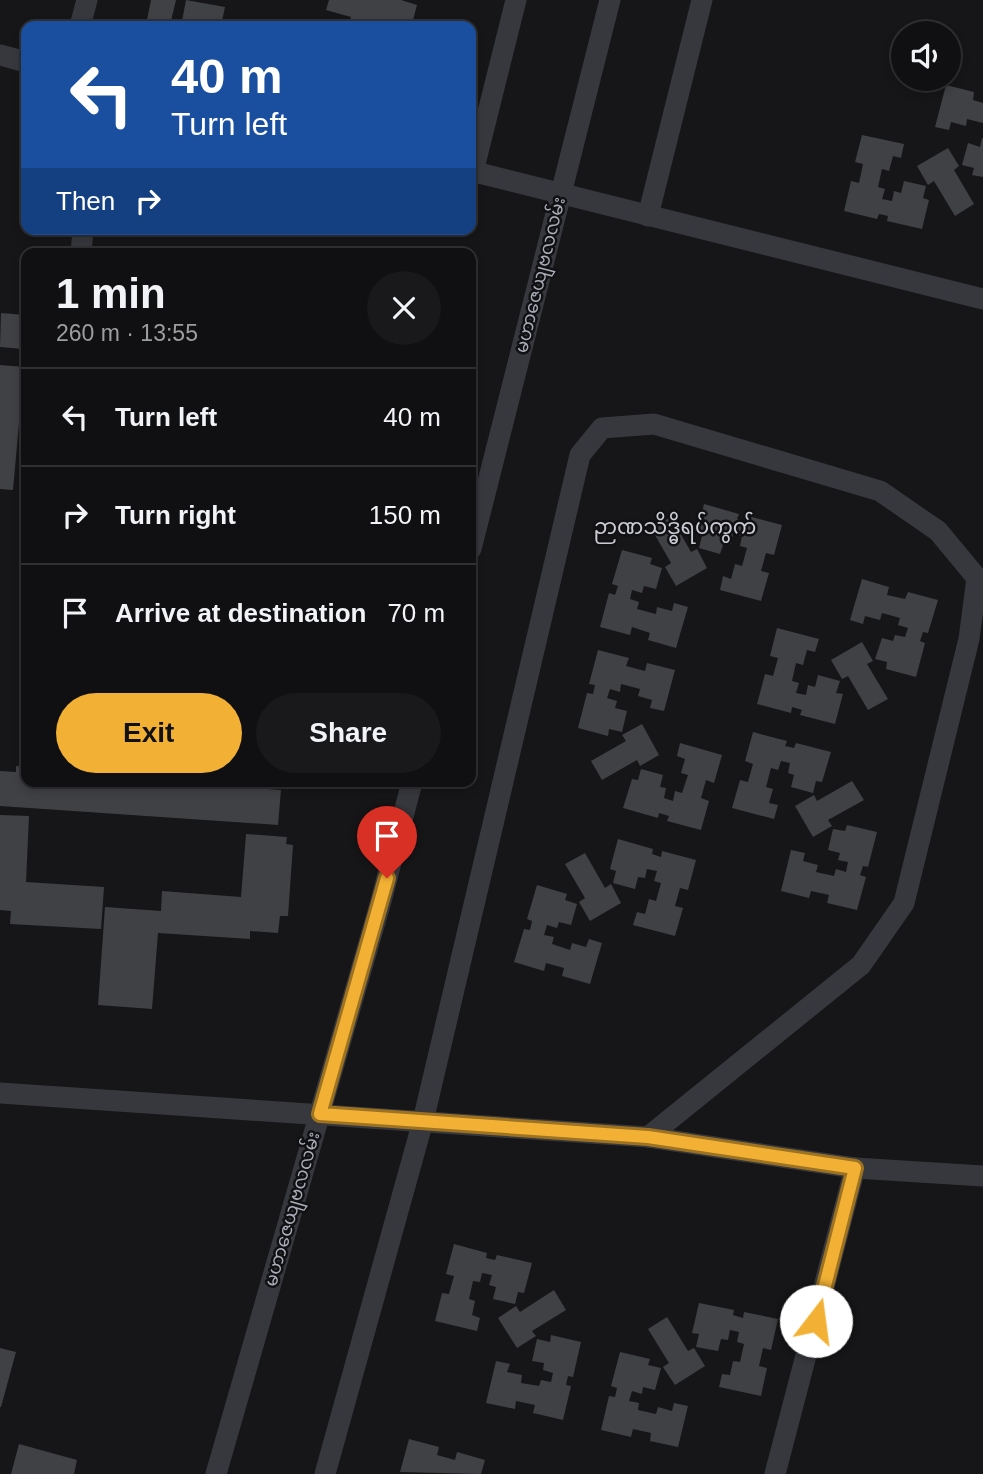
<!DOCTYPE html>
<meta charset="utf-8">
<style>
:root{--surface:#101012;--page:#19191b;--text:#f1f3f6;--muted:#9c9d9f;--line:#303032;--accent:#f2b134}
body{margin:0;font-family:Helvetica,"Noto Sans Myanmar",sans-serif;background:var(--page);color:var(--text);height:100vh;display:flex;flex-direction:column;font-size:26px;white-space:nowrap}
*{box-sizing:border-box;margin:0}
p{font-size:23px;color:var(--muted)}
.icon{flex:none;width:38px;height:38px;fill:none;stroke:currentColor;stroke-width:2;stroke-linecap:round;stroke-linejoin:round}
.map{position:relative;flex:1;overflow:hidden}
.sheet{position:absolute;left:21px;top:248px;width:455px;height:539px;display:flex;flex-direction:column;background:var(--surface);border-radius:14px;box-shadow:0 4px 10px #0003,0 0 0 2px var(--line)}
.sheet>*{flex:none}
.top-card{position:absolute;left:21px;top:21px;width:455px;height:214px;border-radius:14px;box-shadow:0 4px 10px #0003,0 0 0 2px var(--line);background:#1a4fa0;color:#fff;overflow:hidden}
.fabs{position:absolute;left:891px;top:21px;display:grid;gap:14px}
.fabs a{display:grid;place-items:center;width:70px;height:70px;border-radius:50%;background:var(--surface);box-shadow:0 4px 10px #0003,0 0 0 2px var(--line);font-size:35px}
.pin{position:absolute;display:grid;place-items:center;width:60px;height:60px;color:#fff;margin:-72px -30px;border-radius:50% 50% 50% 0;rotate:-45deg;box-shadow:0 0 7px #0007}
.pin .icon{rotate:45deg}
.me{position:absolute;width:77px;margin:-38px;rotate:15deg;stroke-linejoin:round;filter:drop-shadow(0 0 5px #0008)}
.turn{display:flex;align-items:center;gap:24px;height:147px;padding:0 35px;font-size:32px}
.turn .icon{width:91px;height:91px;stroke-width:2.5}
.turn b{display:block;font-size:49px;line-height:60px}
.then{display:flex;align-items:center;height:66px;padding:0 35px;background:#0003;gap:14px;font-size:26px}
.round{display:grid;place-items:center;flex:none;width:74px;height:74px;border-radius:37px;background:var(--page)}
.head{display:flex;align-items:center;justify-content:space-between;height:119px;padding:0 35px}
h1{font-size:42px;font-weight:800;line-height:52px}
.primary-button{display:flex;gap:14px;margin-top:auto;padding:14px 35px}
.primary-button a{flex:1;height:80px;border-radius:42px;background:var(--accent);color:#111;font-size:28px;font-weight:800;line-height:80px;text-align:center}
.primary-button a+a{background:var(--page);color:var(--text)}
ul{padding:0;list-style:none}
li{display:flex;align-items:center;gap:21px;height:98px;padding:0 35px;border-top:2px solid var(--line)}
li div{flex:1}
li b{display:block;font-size:26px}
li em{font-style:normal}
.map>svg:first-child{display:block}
</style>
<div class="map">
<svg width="983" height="1474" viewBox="0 0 983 1474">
<rect width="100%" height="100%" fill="#161618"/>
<g fill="#404145">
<path d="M151,0h25l-6,25 -23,-5z"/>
<path d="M186,0l39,7 -4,19h-40z"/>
<path d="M329,0h72l16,5 -5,19 -18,-5 -2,7 -21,-4 -1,4h-21l2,-9 -25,-7z"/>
<path d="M946,85l28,7 -1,8 10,3v20l-16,-4 -1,7 -15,-4 -2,8 -14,-3z"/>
<path d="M862,135l42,9 -3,14 -8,-2 -4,15 -7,-2 -4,18 7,2 -3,10 10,2 2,-10 7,2 3,-12 22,5 -3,12 6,2 -7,29 -35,-8 1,-5 -9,-2 -2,5 -33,-8 7,-30 8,2 4,-19 -8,-2z"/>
<path d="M982,138h1v39l-11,-2 2,-7 -12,-3 6,-22 12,4z"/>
<path d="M948,148l11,18 -5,4 20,34 -19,12 -21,-35 -6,4 -11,-19z"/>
<path d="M1,313l25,2 -3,34 -23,-2z"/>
<path d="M0,365l24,2 -11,123 -13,-1z"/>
<path d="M704,504l35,10 -2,5 9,3 2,-6 34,9 -8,30 -8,-2 -5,18 8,2 -8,28 -41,-11 3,-14 8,3 4,-15 7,2 5,-18 -7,-2 2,-10 -9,-3 -2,11 -7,-2 -4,12 -21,-6 3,-12 -6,-2z"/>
<path d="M671,517l20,35 6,-3 10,19 -31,18 -11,-19 6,-4 -20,-35z"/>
<path d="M622,550l30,8 -2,6 12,4 -6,21 -12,-3 -2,7 -10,-3 -2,9 9,3 -2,7 19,5 1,-7 15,4 2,-8 14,4 -12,41 -28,-8 2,-7 -18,-6 -2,8 -30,-8 9,-34 6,2 3,-9 -6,-2z"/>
<path d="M862,579l27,8 -2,8 18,4 3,-7 30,8 -10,33 -5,-1 -3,9 5,2 -9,34 -30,-8 1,-7 -12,-3 7,-21 11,3 2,-6 10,2 3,-9 -10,-3 2,-7 -18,-5 -2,7 -15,-4 -2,8 -13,-4z"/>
<path d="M777,628l42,11 -4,13 -8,-2 -4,15 -7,-2 -4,18 7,2 -3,10 10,2 2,-10 7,2 3,-12 22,6 -4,12 7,1 -8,30 -35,-9 2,-5 -10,-3 -1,6 -34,-9 8,-30 8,2 5,-18 -8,-2z"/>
<path d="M862,642l11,19 -6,3 21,35 -20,11 -20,-34 -6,3 -11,-19z"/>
<path d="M598,650l31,8 -3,8 19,5 2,-8 28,7 -11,41 -14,-3 2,-8 -14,-4 2,-7 -19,-5 -1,8 -10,-3 -3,9 10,3 -2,7 12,3 -5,21 -13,-3 -1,7 -30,-8 9,-35 6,1 2,-9 -6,-1z"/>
<path d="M642,724l17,31 -19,11 -3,-6 -35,20 -11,-19 35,-20 -4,-6z"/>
<path d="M753,732l34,9 -2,5 9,2 2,-5 35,9 -9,30 -6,-1 -3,12 -22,-6 3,-12 -6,-2 2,-10 -9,-2 -3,9 -7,-2 -5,19 7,2 -4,14 9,2 -4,14 -42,-11 8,-28 8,2 5,-18 -8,-3z"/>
<path d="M680,743l42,12 -8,28 -8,-3 -5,18 8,3 -8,29 -34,-9 2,-5 -10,-3 -1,5 -35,-10 9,-29 6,1 3,-11 22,6 -3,12 6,1 -2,10 9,3 2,-10 7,2 6,-18 -7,-2 4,-14 -8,-3z"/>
<path d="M16,766l10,1v15l242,1 -1,6 14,1 -3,35 -278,-19v-35l16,1z"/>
<path d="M852,781l12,19 -36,20 4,6 -19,11 -18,-31 19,-11 3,6z"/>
<path d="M0,815l29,1 -3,66 78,5 -3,42 -91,-5 1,-13 -11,-1z"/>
<path d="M847,825l30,7 -9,35 -5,-1 -3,9 6,2 -9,33 -30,-7 2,-8 -18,-4 -2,7 -28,-7 10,-41 14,3 -2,8 15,4 -2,7 18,4 2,-7 10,3 2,-10 -10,-2 2,-7 -12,-3 5,-21 12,2z"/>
<path d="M246,834l41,3 -1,7 7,1 -5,71h-8l-2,17 -28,-2v8l-92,-6 -6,76 -54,-4 7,-98 56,4 1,-20 79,6z"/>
<path d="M618,839l35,10 -1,5 9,3 1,-6 34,9 -8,30 -8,-2 -5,18 8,2 -8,28 -42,-11 4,-13 8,2 4,-15 7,2 5,-18 -7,-2 3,-10 -10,-2 -2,9 -7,-1 -3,12 -22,-6 3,-12 -6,-2z"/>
<path d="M585,853l20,35 6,-4 10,19 -31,18 -11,-19 6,-4 -20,-34z"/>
<path d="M537,885l30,9 -2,6 12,4 -6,21 -12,-3 -2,6 -10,-3 -3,10 10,2 -2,7 18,6 2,-7 14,4 3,-8 13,4 -12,41 -28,-8 2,-8 -18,-5 -2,8 -30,-9 10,-33 6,1 2,-9 -5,-2z"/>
<path d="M454,1244l33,9 -1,5 9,2 2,-5 35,8 -8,30 -6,-1 -3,12 -22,-5 3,-12 -7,-2 3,-10 -10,-2 -2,9 -7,-1 -4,18 6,2 -3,14 8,3 -3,13 -42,-10 7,-28 7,1 5,-18 -8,-2z"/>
<path d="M554,1290l12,20 -34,21 4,5 -19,12 -19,-30 18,-12 4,6z"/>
<path d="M699,1303l35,7 -1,5 10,3 1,-6 34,7 -7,31 -8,-2 -4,18 8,2 -6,28 -42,-9 3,-13 8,1 3,-14 7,1 4,-18 -7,-2 2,-10 -9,-2 -2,10 -7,-1 -3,12 -22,-4 3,-13 -7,-1z"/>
<path d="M667,1317l21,34 6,-3 11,18 -30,19 -12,-18 6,-4 -21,-34z"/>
<path d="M551,1335l30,7 -8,35 -5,-1 -2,9 5,1 -8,34 -30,-7 2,-8 -19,-4 -1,8 -29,-6 10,-42 14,3 -3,8 15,3 -1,8 18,3 2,-6 10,2 2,-9 -10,-3 1,-7 -12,-2 5,-22 13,3z"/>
<path d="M0,1348l16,4 -15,55h-1z"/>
<path d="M620,1352l30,7 -2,6 13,3 -6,22 -12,-3 -1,7 -10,-3 -3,10 10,2 -1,7 18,4 2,-7 14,4 2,-8 14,3 -10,41 -28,-6 1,-8 -18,-4 -2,8 -30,-7 8,-34 6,1 2,-9 -6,-2z"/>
<path d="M409,1439l30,8 -2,8 18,5 2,-8 28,8 -4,14 -81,-2z"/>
<path d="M19,1444l58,16 -3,14h-63z"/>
</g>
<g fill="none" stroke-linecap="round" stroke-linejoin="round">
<g stroke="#37383d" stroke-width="21">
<path d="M80,26l7,-26"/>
<path d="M0,55l26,7"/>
<path d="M471,171l512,128"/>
<path d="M473,172l43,-172"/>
<path d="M648,216l54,-216"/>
<path d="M81,254l2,-25"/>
<path d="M471,549l139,-549"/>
<path d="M0,1093l648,44 207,31 -80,306"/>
<path d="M855,1168l128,8"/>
<path d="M216,1474l165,-573 31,-119"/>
<path d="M325,1474l98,-353 157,-666 22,-27 52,-4 226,67 58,40 39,47 -8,61 -65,264 -43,62 -213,172"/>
</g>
</g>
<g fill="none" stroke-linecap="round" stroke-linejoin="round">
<g stroke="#9d7322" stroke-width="18">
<path id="route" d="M387,878l-67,236 328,23 207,31 -39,153"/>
</g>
<use href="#route" stroke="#f2b134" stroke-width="12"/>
</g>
<g text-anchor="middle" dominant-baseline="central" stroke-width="5" stroke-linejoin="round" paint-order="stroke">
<g font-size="18" fill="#a8adb8" stroke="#111113">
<text transform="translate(540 275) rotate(-76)">မဟာဇေယျဗလလမ်း</text>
<text transform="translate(292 1209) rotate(-74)">မဟာဇေယျဗလလမ်း</text>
</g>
<g font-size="21" fill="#c9ccd4" stroke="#111113">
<text x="675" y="526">ဉာဏသိဒ္ဓိရပ်ကွက်</text>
</g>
</g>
</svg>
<div class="fabs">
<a><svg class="icon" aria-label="sound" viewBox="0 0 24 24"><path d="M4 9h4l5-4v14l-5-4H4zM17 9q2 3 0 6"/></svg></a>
</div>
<div class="pin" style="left:387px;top:878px;background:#d93025"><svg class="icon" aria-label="arrive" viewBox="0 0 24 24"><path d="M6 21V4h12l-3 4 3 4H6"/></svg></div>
<svg class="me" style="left:816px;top:1321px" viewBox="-20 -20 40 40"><circle r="19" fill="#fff"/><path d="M0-13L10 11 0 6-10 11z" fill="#f2b134"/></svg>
<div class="top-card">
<div class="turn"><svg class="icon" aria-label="left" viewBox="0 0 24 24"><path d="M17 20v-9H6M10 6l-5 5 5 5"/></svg><div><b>40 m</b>Turn left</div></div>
<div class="then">Then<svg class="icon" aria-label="right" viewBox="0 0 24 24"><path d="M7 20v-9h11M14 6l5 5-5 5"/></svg></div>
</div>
<section class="sheet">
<div class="head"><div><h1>1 min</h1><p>260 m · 13:55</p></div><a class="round"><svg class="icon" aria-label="close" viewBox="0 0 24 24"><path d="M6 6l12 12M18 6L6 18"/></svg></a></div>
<ul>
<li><svg class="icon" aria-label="left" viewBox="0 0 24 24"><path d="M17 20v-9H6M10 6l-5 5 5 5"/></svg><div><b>Turn left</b></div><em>40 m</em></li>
<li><svg class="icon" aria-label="right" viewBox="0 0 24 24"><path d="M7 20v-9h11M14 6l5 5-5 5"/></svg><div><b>Turn right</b></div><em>150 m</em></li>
<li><svg class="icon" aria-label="arrive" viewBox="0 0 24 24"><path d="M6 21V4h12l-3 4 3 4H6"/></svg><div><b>Arrive at destination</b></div><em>70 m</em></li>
</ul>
<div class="primary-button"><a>Exit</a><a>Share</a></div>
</section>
</div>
